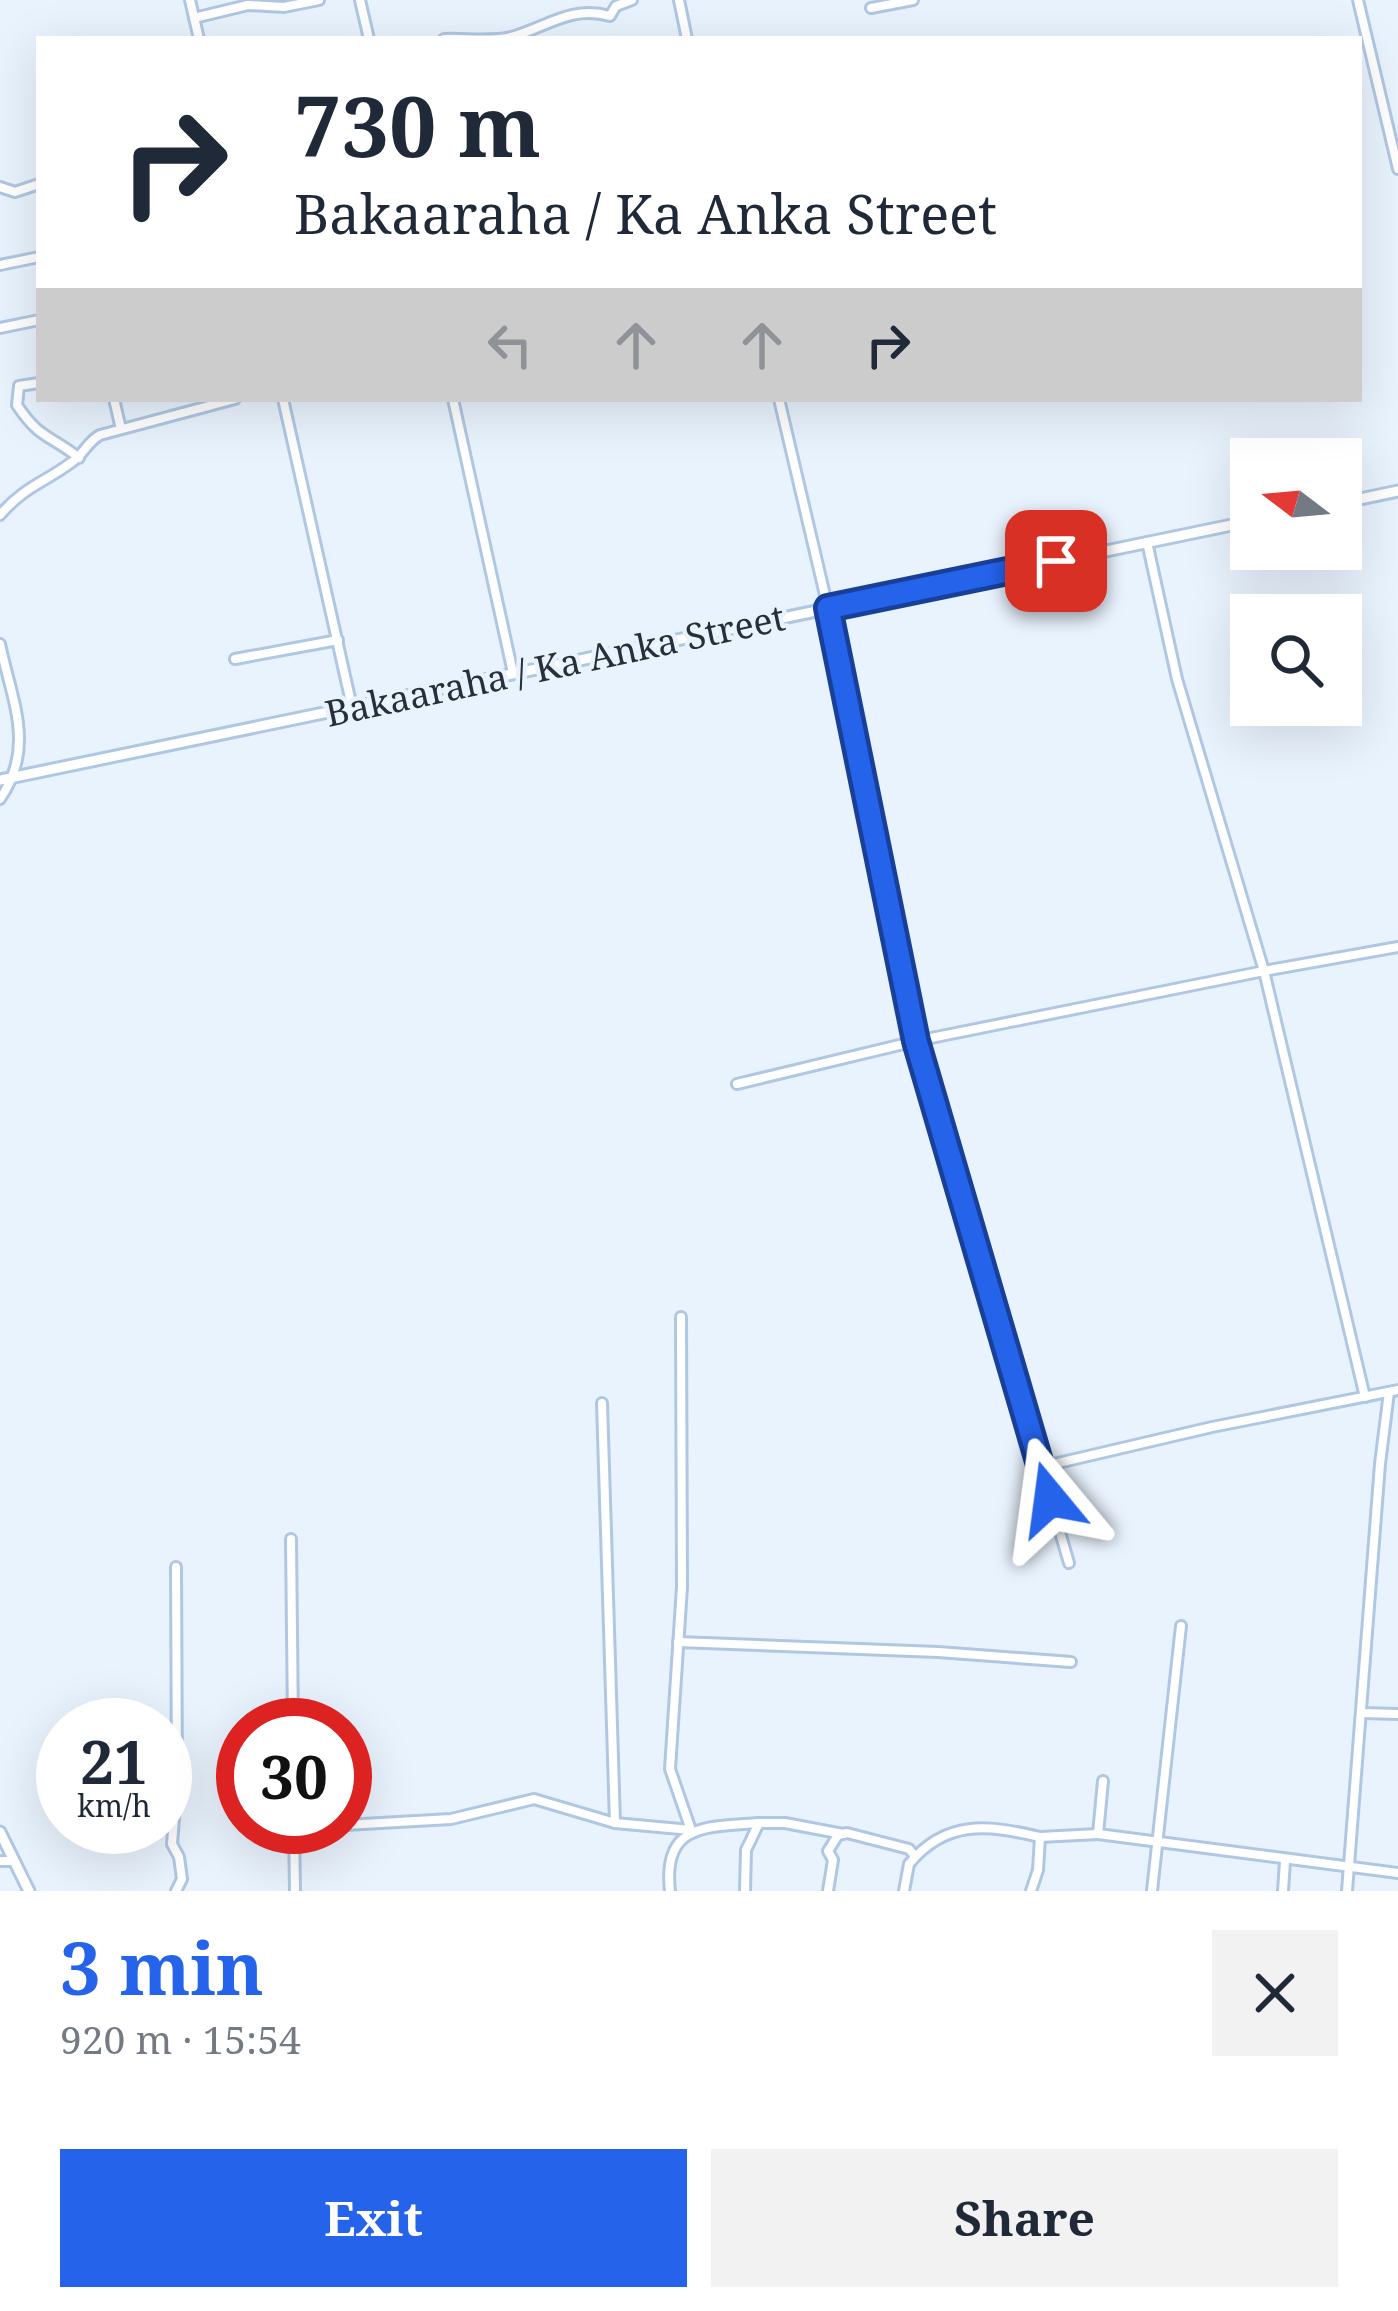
<!DOCTYPE html>
<meta charset="utf-8">
<style>
:root{--surface:#fff;--page:#f2f2f3;--text:#1f2937;--muted:#747a83;--accent:#2563eb}
body{margin:0;font-family:"Noto Serif",serif;background:var(--page);color:var(--text);height:100vh;display:flex;flex-direction:column;font-size:45px;white-space:nowrap}
*{box-sizing:border-box;margin:0}
p{font-size:39px;color:var(--muted)}
.icon{flex:none;width:66px;height:66px;fill:none;stroke:currentColor;stroke-width:2;stroke-linecap:round;stroke-linejoin:round}
.map{position:relative;height:1891px;overflow:hidden}
.side{display:flex;flex-direction:column;background:var(--surface);flex:1}
.side>*{flex:none}
.top-card{position:absolute;left:36px;top:36px;width:1326px;height:366px;border-radius:0px;box-shadow:0 12px 48px #0002;background:#fff;color:var(--text);overflow:hidden}
.needle{width:78px;rotate:286deg}
.buttons{position:absolute;left:1230px;top:438px;display:grid;gap:24px}
.buttons a{display:grid;place-items:center;width:132px;height:132px;border-radius:0px;background:var(--surface);box-shadow:0 12px 48px #0002;font-size:60px}
.speed{position:absolute;left:36px;top:1698px;display:flex;gap:24px;font-size:60px;font-weight:700;text-align:center}
.speed>*{display:grid;place-content:center;width:156px;height:156px;border-radius:50%;background:var(--surface);box-shadow:0 12px 48px #0002;line-height:1}
.speed small{font-size:30px;font-weight:400}
.speed .limit{border:18px solid #d22;background:#fff;color:#111}
.pin{position:absolute;display:grid;place-items:center;width:102px;height:102px;color:#fff;margin:-51px;border-radius:24px;box-shadow:0 6px 18px #0006}
.me{position:absolute;width:132px;margin:-66px;rotate:344deg;stroke-linejoin:round;filter:drop-shadow(0 0 9px #0008)}
.turn{display:flex;align-items:center;gap:42px;height:252px;padding:0 60px;font-size:54px}
.turn .icon{width:156px;height:156px;stroke-width:2.5}
.turn b{display:block;font-size:84px;line-height:102px}
.lanes{display:flex;align-items:center;height:114px;padding:0 60px;background:#0003;justify-content:center;gap:60px;direction:ltr}
.lanes .off{opacity:.35}
.round{display:grid;place-items:center;flex:none;width:126px;height:126px;border-radius:0px;background:var(--page)}
.head{display:flex;align-items:center;justify-content:space-between;height:204px;padding:0 60px}
h1{font-size:72px;font-weight:700;line-height:90px;color:var(--accent)}
.button{display:flex;gap:24px;margin-top:auto;padding:24px 60px}
.button a{flex:1;height:138px;border-radius:0px;background:var(--accent);color:#fff;font-size:48px;font-weight:700;line-height:138px;text-align:center}
.button a+a{background:var(--page);color:var(--text)}
.map>svg:first-child{display:block}
</style>
<div class="map">
<svg width="1398" height="1891" viewBox="0 0 1398 1891">
<rect width="100%" height="100%" fill="#e9f3fe"/>
<g fill="none" stroke-linecap="round" stroke-linejoin="round">
<g stroke="#b0c7e3" stroke-width="14">
<g id="minor">
<path d="M190,0l9,39"/>
<path d="M360,0l9,39"/>
<path d="M679,0l8,39"/>
<path d="M1358,0l40,169"/>
<path d="M871,8l42,-8"/>
<path d="M194,18l54,-13 36,2 35,-7"/>
<path d="M444,39c21,-1 47,3 67,-2 36,-10 60,-32 99,-21l6,-10 16,-6"/>
<path d="M0,187l15,5 24,-8"/>
<path d="M0,265l39,-8"/>
<path d="M0,328l39,-8"/>
<path d="M39,383l-20,3 -2,19c23,35 34,30 62,53"/>
<path d="M114,399l7,30"/>
<path d="M283,399l69,308"/>
<path d="M453,399l60,274"/>
<path d="M779,399l49,209 88,433 153,522"/>
<path d="M0,515c25,-29 44,-32 72,-53 12,-8 15,-20 28,-27l135,-36"/>
<path d="M1147,542l30,137 87,292 134,-24"/>
<path d="M0,644c12,57 36,103 0,155"/>
<path d="M235,659l103,-19"/>
<path d="M737,1084l179,-43 348,-70 101,426"/>
<path d="M602,1403l13,420"/>
<path d="M1041,1467l171,-40 186,-37"/>
<path d="M291,1539l2,186"/>
<path d="M678,1642l260,10 133,10"/>
<path d="M1362,1713l36,1"/>
<path d="M1103,1781l-5,53 300,39"/>
<path d="M345,1825l106,-6 83,-20 81,24 76,7 -21,-61 12,-182 -1,-270"/>
<path d="M294,1827l1,64"/>
<path d="M294,1828l24,-1"/>
<path d="M0,1861h13"/>
<path d="M176,1891l6,-12 -3,-22 -7,-13 5,-64 -1,-213"/>
<path d="M670,1891c-8,-68 37,-64 88,-68"/>
<path d="M745,1891l1,-41 13,-27h26l58,11"/>
<path d="M828,1891l5,-31 -5,-9 10,-16 9,-2 62,16 6,7"/>
<path d="M904,1891l5,-27c37,-45 79,-39 131,-27"/>
<path d="M1031,1891l7,-21 2,-33 58,-3"/>
<path d="M1152,1891l29,-265"/>
<path d="M1283,1891l2,-30"/>
<path d="M1347,1891l33,-427 9,-72"/>
</g>
</g>
<g stroke="#b0c7e3" stroke-width="15">
<g id="tertiary">
<path d="M1341,503l57,-12"/>
<path d="M0,780l1251,-259"/>
<path d="M0,1832l29,59"/>
</g>
</g>
<use href="#minor" stroke="#fff" stroke-width="8"/>
<use href="#tertiary" stroke="#fff" stroke-width="9"/>
</g>
<g fill="none" stroke-linecap="round" stroke-linejoin="round">
<g stroke="#184099" stroke-width="30">
<path id="route" d="M1050,1499l-134,-458 -88,-433 228,-47"/>
</g>
<use href="#route" stroke="#2563eb" stroke-width="21"/>
</g>
<g text-anchor="middle" dominant-baseline="central" stroke-width="9" stroke-linejoin="round" paint-order="stroke">
<g font-size="36" fill="#262f3a" stroke="#e9f3fe">
<text transform="translate(555 665) rotate(-12)">Bakaaraha / Ka Anka Street</text>
</g>
</g>
</svg>
<div class="buttons">
<a><svg class="needle" viewBox="-14 -14 28 28"><path d="M0-13l5 13h-10z" fill="#e53935"/><path d="M0 13l5-13h-10z" fill="#747a83"/></svg></a>
<a><svg class="icon" aria-label="search" viewBox="0 0 24 24"><circle cx="10" cy="10" r="6"/><path d="M15 15l6 6"/></svg></a>
</div>
<div class="speed"><div>21<small>km/h</small></div><div class="limit">30</div></div>
<div class="pin" style="left:1056px;top:561px;background:#d93025"><svg class="icon" aria-label="arrive" viewBox="0 0 24 24"><path d="M6 21V4h12l-3 4 3 4H6"/></svg></div>
<svg class="me" style="left:1050px;top:1499px" viewBox="-20 -20 40 40"><path d="M0-17L14 15 0 8-14 15z" fill="#2563eb" stroke="#fff" stroke-width="4"/></svg>
<div class="top-card">
<div class="turn"><svg class="icon" aria-label="right" viewBox="0 0 24 24"><path d="M7 20v-9h11M14 6l5 5-5 5"/></svg><div><b>730 m</b>Bakaaraha / Ka Anka Street</div></div>
<div class="lanes"><svg class="icon off" aria-label="left" viewBox="0 0 24 24"><path d="M17 20v-9H6M10 6l-5 5 5 5"/></svg><svg class="icon off" aria-label="ahead" viewBox="0 0 24 24"><path d="M12 20V5M6 11l6-6 6 6"/></svg><svg class="icon off" aria-label="ahead" viewBox="0 0 24 24"><path d="M12 20V5M6 11l6-6 6 6"/></svg><svg class="icon" aria-label="right" viewBox="0 0 24 24"><path d="M7 20v-9h11M14 6l5 5-5 5"/></svg></div>
</div>
</div>
<section class="side">
<div class="head"><div><h1>3 min</h1><p>920 m · 15:54</p></div><a class="round"><svg class="icon" aria-label="close" viewBox="0 0 24 24"><path d="M6 6l12 12M18 6L6 18"/></svg></a></div>
<div class="button"><a>Exit</a><a>Share</a></div>
</section>
